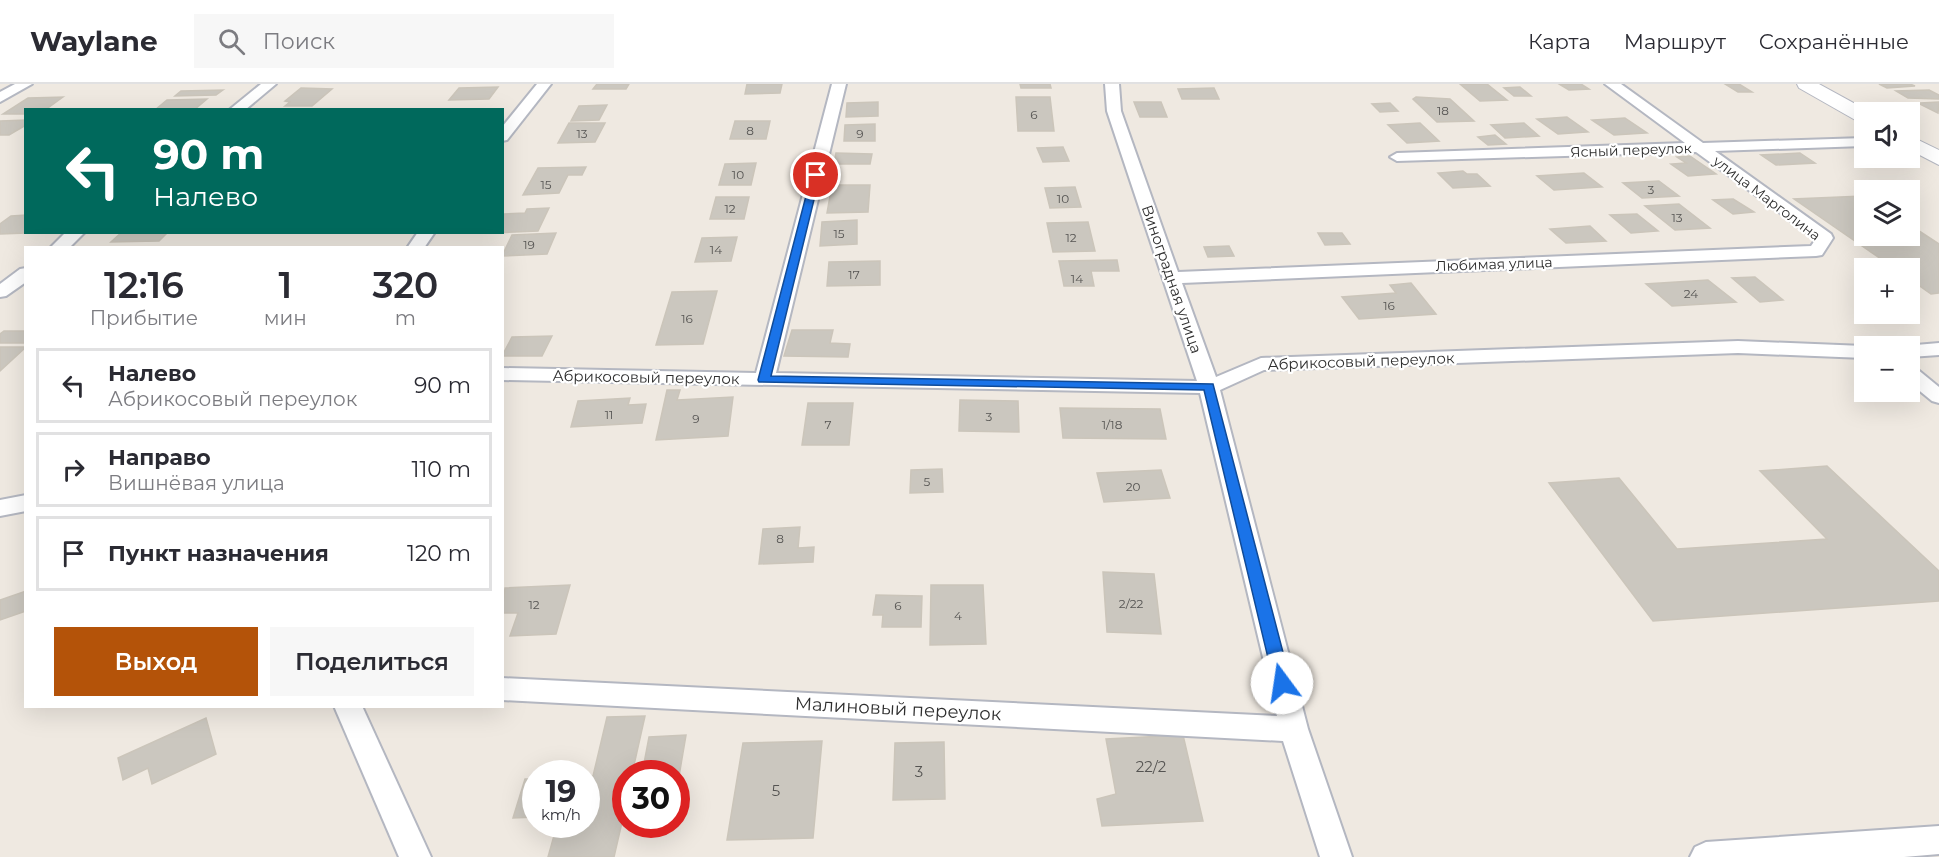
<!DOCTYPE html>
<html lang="ru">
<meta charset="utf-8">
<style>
:root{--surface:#fff;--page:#f7f7f7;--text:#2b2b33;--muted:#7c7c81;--line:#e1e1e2;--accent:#b45309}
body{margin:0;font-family:Montserrat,sans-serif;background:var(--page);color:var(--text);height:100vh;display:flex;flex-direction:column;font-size:22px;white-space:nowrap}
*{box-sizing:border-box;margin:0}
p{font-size:20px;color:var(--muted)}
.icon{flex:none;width:33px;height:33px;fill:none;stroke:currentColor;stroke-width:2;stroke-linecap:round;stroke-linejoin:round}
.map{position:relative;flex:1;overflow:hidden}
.drawer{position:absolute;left:24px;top:162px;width:480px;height:462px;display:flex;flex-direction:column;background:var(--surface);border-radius:0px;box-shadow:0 6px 24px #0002}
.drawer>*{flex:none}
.guide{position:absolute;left:24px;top:24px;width:480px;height:126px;border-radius:0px;box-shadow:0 6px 24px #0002;background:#00695c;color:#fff;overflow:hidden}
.buttons{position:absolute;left:1854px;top:18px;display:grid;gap:12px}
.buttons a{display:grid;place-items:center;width:66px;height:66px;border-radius:0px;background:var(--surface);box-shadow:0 6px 24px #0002;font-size:30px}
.speed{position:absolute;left:522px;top:676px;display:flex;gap:12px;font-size:30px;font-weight:700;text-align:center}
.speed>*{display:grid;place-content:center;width:78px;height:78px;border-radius:50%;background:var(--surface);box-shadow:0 6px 24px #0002;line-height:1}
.speed small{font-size:15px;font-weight:400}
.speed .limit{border:9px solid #d22;background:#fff;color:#111}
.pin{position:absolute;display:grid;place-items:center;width:51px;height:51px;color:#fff;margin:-26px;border:3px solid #fff;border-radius:50%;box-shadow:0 2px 6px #0007}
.me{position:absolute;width:66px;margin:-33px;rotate:346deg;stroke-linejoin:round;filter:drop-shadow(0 0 4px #0008)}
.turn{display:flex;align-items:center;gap:21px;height:126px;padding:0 30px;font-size:27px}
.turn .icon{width:78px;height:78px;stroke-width:2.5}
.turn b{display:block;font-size:42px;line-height:51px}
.eta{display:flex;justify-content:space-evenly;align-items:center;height:102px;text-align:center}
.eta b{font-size:36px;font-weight:600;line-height:42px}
.button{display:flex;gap:12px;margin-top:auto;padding:12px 30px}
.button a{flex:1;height:69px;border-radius:0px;background:var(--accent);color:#fff;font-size:24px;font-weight:600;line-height:69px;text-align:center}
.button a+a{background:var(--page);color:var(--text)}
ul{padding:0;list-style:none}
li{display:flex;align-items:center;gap:18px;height:75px;margin:0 12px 9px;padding:0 18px;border:3px solid var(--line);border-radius:0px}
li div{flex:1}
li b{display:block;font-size:22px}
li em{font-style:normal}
header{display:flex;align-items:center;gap:36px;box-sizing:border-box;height:84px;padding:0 30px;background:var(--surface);border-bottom:2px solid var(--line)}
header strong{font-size:28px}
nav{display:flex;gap:33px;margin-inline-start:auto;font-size:21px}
.search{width:420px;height:54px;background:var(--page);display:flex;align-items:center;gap:15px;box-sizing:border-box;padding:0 21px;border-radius:0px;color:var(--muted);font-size:22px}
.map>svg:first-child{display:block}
</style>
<header>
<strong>Waylane</strong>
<div class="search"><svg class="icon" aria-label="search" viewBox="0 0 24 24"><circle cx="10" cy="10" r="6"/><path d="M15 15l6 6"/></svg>Поиск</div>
<nav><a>Карта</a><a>Маршрут</a><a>Сохранённые</a></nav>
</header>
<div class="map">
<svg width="1939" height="773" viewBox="0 0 1939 773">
<rect width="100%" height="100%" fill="#efe9e1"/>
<g fill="#cbc7bf" stroke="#cbc5ba" stroke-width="1.5">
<path d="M597,0h32l-3,5h-33z"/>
<path d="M747,0h35l-2,9 -35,1z"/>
<path d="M1020,0h30l1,4h-30z"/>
<path d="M1460,0h27l20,16 -27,1z"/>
<path d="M1559,0h22l8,5 -20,1z"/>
<path d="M1725,0h14l13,8h-14z"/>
<path d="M1879,0h31l5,2 -28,2z"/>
<path d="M498,3l-9,12 -40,1 10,-12z"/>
<path d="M1520,3l11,9h-17l-10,-8z"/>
<path d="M301,4l31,1 -20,17h-27l5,-4 -5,-1z"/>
<path d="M1214,4l5,11h-37l-4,-10z"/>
<path d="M223,6l-7,5 -41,1 6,-5z"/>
<path d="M1929,6l10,5v4l-31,-1 -12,-7z"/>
<path d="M63,13l-18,13h-19v4h-23l25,-16z"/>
<path d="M1016,13h34l4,34h-36z"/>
<path d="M1416,13l34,2 24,22 -37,1 -24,-23z"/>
<path d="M207,15l-13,11h-39l12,-10z"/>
<path d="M878,18v14l-32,1 1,-14z"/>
<path d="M1134,18h27l6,15h-27z"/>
<path d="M1939,18l-1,11 -20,-10z"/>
<path d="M1390,19l8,8 -18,1 -8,-8z"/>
<path d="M607,21l-8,15 -28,1 8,-15z"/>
<path d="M1567,33l21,15 -30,2 -21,-15z"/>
<path d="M1625,34l22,15 -33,2 -22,-15z"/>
<path d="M26,36v5l-17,10h-9v-14z"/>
<path d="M735,37h35l-4,18h-36z"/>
<path d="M569,39h36l-10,19 -37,1z"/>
<path d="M1420,39l19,18 -32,2 -19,-18z"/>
<path d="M1524,39l15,13 -34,2 -14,-13z"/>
<path d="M875,40v17h-31l1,-16z"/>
<path d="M1495,51l11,9 -18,1 -10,-8z"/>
<path d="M1063,63l6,14 -26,1 -6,-14z"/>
<path d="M836,69l36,1 -2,10h-36z"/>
<path d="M1800,69l15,10 -39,2 -15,-10z"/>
<path d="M1690,72l26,18 -28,2 -17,-12 15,-1 -9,-6z"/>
<path d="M756,79l-5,22h-32l6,-21z"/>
<path d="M586,83l-4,8h-14l-9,18 -36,2 15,-27z"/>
<path d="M1463,87l4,3h10l13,12 -37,2 -15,-15z"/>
<path d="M1584,89l18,14 -48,3 -17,-14z"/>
<path d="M1659,97l20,15 -37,2 -19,-15z"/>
<path d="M832,101h38l-2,27 -41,1z"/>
<path d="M1075,103l6,20 -31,1 -5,-20z"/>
<path d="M1863,112l1,40h46v-11l29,19v49l-8,1 -21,-15v-11h-16l-100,-69z"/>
<path d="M716,113h33l-5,22h-34z"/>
<path d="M1733,115l21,13 -21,2 -20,-14z"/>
<path d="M1679,120l31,24 -35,2 -30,-24z"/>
<path d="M549,124l-11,23 -44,2 8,-1 2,-18 21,-1 2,-4z"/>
<path d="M1637,130l21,17 -27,2 -21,-18z"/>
<path d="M26,131v18l-26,1v-10l11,-8z"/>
<path d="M857,136v24l-37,2 2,-24z"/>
<path d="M1088,138l7,29 -42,1 -6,-29z"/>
<path d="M1590,142l16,15 -40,2 -16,-14z"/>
<path d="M122,148h46l-9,9 -48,1z"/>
<path d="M556,149l-9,21 -45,2 10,-21z"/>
<path d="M1318,149h24l8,11 -25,1z"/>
<path d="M737,153l-6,24 -36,1 7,-24z"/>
<path d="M1229,162l5,10 -26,1 -4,-10z"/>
<path d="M1117,176l2,11h-28l3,15h-30l-5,-25z"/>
<path d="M880,177v24l-53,1 2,-24z"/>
<path d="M1755,193l28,23 -23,2 -28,-24z"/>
<path d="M1708,196l28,22 -64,4 -26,-22z"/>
<path d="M1411,199l25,31 -77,5 -17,-22 54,-4 -6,-8z"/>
<path d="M717,207l-14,53 -47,1 16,-53z"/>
<path d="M792,246h41l-3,13 20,1 -2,13 -64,-1z"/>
<path d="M4,247h22v12h-26v-9z"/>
<path d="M552,252l-10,20h-40l10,-19z"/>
<path d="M0,263h26l-26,24z"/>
<path d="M667,306h13l-3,10 56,-3 -5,39 -72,4z"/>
<path d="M630,314l-2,7 18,-1 -4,19 -71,4 7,-26z"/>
<path d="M960,316l58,1 1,31 -60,-1z"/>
<path d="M808,319h45l-4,42h-47z"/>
<path d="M1060,324l100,1 6,30 -103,-1z"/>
<path d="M1827,382l112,105v30l-286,20 -104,-138 70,-5 58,71 150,-10 -67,-68z"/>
<path d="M942,385l1,23 -33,1 1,-23z"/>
<path d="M1161,386l9,28 -66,4 -7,-29z"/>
<path d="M800,443l-2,21 16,-1 -1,15 -54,2 4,-35z"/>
<path d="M1103,488l51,2 7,60 -54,-2z"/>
<path d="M570,501l-14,49 -46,2 8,-23h-16l3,-25z"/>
<path d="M931,501h52l3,59 -56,1z"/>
<path d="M26,507v20l-26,9v-20z"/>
<path d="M876,511l46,1 -1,31h-39l1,-12h-10z"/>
<path d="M645,632l-13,58h-6v31l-12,52h-66l9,-32h29v-48l7,-1 14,-59z"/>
<path d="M206,634l10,36 -64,30 -4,-16 -25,12 -5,-22z"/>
<path d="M686,651l-10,59v-20h-34l7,-37z"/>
<path d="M1183,651l20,86 -101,5 -5,-27 19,-5 -10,-55z"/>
<path d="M822,657l-9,97 -86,2 16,-97z"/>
<path d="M944,658l1,57 -52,1 2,-57z"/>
<path d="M525,695h11v38l-23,1z"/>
<path d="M632,741h39v3l-40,3z"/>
</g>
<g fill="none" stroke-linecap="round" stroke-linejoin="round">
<g stroke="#b4b7c1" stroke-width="4">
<g id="street">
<path d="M15,0h17l-32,18v-10z"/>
<path d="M261,0h15l-31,26h-16z"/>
<path d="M537,0h14l-44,56 -5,1v-14z"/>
<path d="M832,0h14l-70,289 421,8 -90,-270 -2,-27h14l2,27 57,161 633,-26 5,-7 -120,-87 -299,9 -7,-4 7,-4 288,-10 -80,-59h16l82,59 161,-5v8l-149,5 116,83 2,4 -11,17 -6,1 -634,27 34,94 45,-19 477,-17 126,5v12l-126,-5 -474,17 -44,20 88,339 44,128h-32l-37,-116 -781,-41v-22l775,38 -77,-323 -698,-13v-12l254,5z"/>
<path d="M66,148h19l-16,16h-19z"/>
<path d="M418,148h17l-11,16h-17z"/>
<path d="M26,184v14l-20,14 -6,1v-13l20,-15z"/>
<path d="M1939,259v12l-29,2v-11h-6z"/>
<path d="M1910,283l7,2 22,18v16l-7,-2 -22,-18z"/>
<path d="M26,411v16l-26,5v-16z"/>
<path d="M334,622h28l69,151h-32z"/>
<path d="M1939,742v28l-35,3h-214l5,-10 11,-5z"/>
</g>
</g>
<g stroke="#b4b7c1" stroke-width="2">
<g id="secondary">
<path d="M1797,0h22l51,28h-6v11l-7,-2 -58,-33z"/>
<path d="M1910,52l29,14v15l-29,-15z"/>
</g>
</g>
<use href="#street" fill="#fff" fill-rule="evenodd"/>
<use href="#secondary" fill="#fff" fill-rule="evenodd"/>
</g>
<path fill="#1a73e8" stroke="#114b97" stroke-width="1.5" d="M812,89l8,2 -49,201 442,8 78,299 -3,5 -6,2 -6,-2 -2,-5 -70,-293 -445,-8 -1,-2z"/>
<g text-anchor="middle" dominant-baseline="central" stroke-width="4.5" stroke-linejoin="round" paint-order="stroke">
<g font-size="12" fill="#555452">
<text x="1443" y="26">18</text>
<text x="1034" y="30">6</text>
<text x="750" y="46">8</text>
<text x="582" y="49">13</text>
<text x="860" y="49">9</text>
<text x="738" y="90">10</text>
<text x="546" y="100">15</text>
<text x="1651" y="105">3</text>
<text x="1063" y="114">10</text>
<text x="730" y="124">12</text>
<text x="1677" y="133">13</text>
<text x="839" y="149">15</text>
<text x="1071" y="153">12</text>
<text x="529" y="160">19</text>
<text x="716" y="165">14</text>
<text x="854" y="190">17</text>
<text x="1077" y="194">14</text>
<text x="1691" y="209">24</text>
<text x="1389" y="221">16</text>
<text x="687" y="234">16</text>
<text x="609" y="330">11</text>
<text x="989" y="332">3</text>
<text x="696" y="334">9</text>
<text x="828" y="340">7</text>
<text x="1112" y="340">1/18</text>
<text x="927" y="397">5</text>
<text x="1133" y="402">20</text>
<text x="780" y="454">8</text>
<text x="1131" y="519">2/22</text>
<text x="534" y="520">12</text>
<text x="898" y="521">6</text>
<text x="958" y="531">4</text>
</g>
<g font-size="14" fill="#2e2e2e" stroke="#fff">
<text transform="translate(1631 66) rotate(-2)">Ясный переулок</text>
<text transform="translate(1767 114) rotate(37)">улица Марголина</text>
<text transform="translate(1494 180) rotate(-2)">Любимая улица</text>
</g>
<g font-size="15" fill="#2e2e2e" stroke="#fff">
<text transform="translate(1172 195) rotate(71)">Виноградная улица</text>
<text transform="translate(1361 277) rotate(-2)">Абрикосовый переулок</text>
<text transform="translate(646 293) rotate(1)">Абрикосовый переулок</text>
</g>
<g font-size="15" fill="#555452">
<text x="1151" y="682">22/2</text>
<text x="919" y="687">3</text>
<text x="776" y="706">5</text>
</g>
<g font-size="18" fill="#2e2e2e" stroke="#fff">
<text transform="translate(898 625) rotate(3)">Малиновый переулок</text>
</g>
</g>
</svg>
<div class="buttons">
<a><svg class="icon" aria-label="sound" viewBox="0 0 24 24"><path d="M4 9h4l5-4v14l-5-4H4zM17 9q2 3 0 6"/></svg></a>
<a><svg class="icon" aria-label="layers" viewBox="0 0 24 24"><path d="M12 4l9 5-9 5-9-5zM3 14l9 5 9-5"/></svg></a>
<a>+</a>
<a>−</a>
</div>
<div class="speed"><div>19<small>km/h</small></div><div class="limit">30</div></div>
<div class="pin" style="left:816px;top:91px;background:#d93025"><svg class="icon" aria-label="arrive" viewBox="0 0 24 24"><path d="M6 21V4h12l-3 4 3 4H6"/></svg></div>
<svg class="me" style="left:1282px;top:599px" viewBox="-20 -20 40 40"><circle r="19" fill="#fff"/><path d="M0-13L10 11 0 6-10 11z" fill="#1a73e8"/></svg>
<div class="guide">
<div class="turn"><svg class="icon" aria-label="left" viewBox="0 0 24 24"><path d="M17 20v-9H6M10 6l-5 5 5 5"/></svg><div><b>90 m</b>Налево</div></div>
</div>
<section class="drawer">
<div class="eta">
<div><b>12:16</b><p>Прибытие</p></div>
<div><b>1</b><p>мин</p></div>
<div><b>320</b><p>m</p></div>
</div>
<ul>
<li><svg class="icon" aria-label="left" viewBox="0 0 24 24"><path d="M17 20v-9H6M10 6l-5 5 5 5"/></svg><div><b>Налево</b><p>Абрикосовый переулок</p></div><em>90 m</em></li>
<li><svg class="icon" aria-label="right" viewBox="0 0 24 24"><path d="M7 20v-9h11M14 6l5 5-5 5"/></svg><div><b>Направо</b><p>Вишнёвая улица</p></div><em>110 m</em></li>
<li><svg class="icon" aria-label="arrive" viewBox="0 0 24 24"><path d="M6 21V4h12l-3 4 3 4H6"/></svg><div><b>Пункт назначения</b></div><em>120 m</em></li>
</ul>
<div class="button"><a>Выход</a><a>Поделиться</a></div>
</section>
</div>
